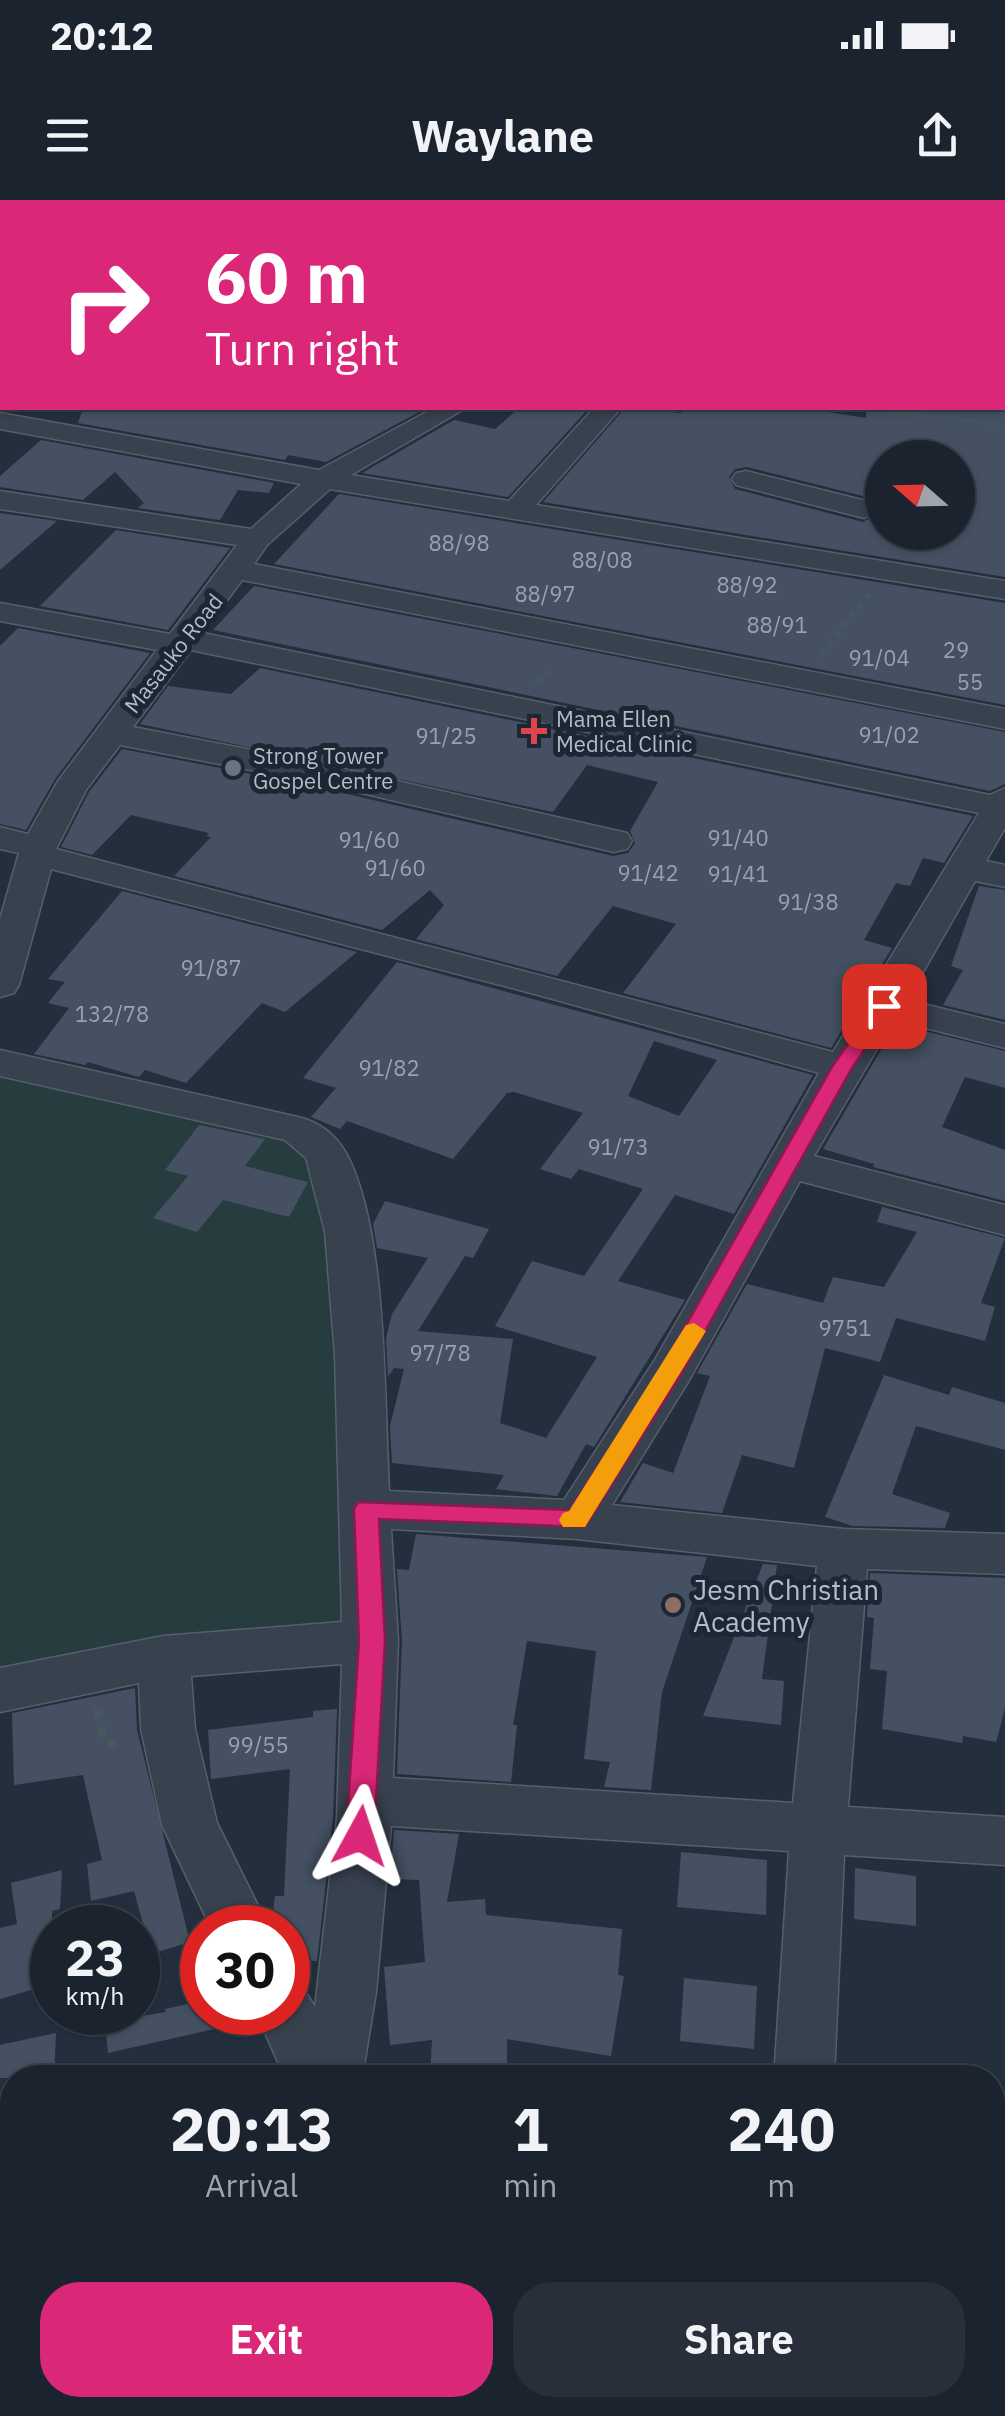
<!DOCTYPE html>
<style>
:root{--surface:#1b232e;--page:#282f3a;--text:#f1f3f6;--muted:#a0a4aa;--line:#39404a;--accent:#db2777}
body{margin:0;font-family:"IBM Plex Sans",sans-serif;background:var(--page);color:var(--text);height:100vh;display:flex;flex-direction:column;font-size:38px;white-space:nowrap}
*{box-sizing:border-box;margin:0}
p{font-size:32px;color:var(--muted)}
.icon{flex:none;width:55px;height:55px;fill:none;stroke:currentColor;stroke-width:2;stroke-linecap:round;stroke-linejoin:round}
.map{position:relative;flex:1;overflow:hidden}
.side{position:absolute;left:0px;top:1865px;width:1005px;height:352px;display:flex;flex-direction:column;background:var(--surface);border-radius:40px 40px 0 0;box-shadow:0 2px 8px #0004,0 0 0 2px var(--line)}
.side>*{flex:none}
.hud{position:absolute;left:0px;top:0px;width:1005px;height:210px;box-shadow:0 2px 8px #0004,0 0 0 2px var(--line);background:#db2777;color:#fff;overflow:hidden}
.needle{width:65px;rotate:290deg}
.controls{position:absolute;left:865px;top:240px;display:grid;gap:20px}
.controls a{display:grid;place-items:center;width:110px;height:110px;border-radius:50%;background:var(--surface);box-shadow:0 2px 8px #0004,0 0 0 2px var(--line);font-size:50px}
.speed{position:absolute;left:30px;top:1705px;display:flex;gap:20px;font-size:50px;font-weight:700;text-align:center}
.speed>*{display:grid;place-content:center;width:130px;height:130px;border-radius:50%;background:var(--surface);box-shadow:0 2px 8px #0004,0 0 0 2px var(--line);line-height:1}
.speed small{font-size:25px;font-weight:400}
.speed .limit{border:15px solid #d22;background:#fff;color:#111}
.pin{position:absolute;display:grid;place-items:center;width:85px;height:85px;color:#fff;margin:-42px;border-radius:20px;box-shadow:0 5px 15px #0006}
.me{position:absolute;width:110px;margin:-55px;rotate:5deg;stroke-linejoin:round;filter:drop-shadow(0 0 8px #0008)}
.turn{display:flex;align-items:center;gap:35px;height:210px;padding:0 40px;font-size:45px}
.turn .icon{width:130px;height:130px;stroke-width:2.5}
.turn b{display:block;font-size:70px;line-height:85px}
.eta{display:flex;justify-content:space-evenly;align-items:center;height:170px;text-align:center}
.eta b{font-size:60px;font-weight:700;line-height:70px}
.cta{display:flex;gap:20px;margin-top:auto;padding:20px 40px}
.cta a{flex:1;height:115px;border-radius:40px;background:var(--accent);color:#fff;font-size:40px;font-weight:700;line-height:115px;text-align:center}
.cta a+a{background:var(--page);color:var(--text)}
.status{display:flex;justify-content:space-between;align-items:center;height:70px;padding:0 50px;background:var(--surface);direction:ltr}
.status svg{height:28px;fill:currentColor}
header{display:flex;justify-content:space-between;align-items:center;height:130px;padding:0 40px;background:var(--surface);font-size:45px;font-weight:700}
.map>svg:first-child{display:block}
</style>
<div class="status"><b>20:12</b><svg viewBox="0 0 49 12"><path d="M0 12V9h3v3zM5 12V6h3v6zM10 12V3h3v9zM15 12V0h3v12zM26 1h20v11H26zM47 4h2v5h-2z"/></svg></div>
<header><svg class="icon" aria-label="menu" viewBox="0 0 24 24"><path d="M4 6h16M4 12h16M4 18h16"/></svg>Waylane<svg class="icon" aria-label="share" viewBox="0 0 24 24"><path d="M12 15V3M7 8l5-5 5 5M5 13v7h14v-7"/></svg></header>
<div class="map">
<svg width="1005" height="2216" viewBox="0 0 1005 2216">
<rect width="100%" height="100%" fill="#242f3e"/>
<path fill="#263c3f" d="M0,872l284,61 24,14 23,57 23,424 -354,50z"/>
<g fill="#455162" fill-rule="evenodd">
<path d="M83,208h326l12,3 -95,51 -38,-7 -3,5 -207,-37z"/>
<path d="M519,208h70l-81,89 -146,-24 92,-53 41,9z"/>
<path d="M625,208l56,5 4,-5h118l63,10v-10h139v169l-462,-75zM882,258h76v74h-76zM747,267l128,32 7,11 -19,12 -128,-33 -6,-12 6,-8z"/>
<path d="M41,240l233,43 -5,10 -31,-3 -18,30 -82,-12 6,-5 -29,-31 -32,28 -83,-13v-11z"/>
<path d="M339,294l666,109v102l-731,-141z"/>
<path d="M0,313l57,8 -57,49z"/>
<path d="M116,330l114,18 -62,82 -128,-24z"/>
<path d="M254,386l751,146v52l-15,7 -777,-161z"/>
<path d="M18,428l132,25 -95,126 -29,51 -26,-6v-178z"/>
<path d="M260,468l713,148 -29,47 -21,-5 -13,28 -14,-3 -32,57 28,8 -61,100 -208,-55 53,-69 -63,-18 -56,70 -141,-37 28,-34 -14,-15 -48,40 -208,-54 37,-39 -5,-1 3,-3 -78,-18 -39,40 -31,-8 28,-55 33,-43 191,37 300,70 15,-3 7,-10 -5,-12 28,-49 -71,-17 -34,47 -413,-88 28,-38 63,8z"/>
<path d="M979,686l26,4v130l-62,-15 20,-35 -12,-4z"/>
<path d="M122,691l235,61 -72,60 -23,-9 -76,80 -41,-13 -6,7 -51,-15 -3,3 -51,-11 35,-46 -21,-5 17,-21 -17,-3z"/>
<path d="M397,762l416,113 -79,139 -59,-19 -57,86 67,19 -91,147 -8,-3 -29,52 -61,-7 8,-14 -112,-12 -2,-37 14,-57 -10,-1 -6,9 -2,-39 6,-24 36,-56 -51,-10 -4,-24 12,-23 104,28 -16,29 -8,-2 -47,75 95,8 -13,84 46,15 51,-81 -102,-31 37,-65 52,15 59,-87 -64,-20 -8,10 -31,-10 43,-56 -69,-21 -7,1 -54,66 -106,-38 -7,8 -29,-12 25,-29 -33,-10zM654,841l63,19 -38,56 -51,-20z"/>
<path d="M896,824l109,27v37l-40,-11 -23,50 63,23v51l-132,-34 1,-3 -51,-15z"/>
<path d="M199,925l66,14 -20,27 63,16 -19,35 -66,-17 -26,32 -44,-14 35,-42 -23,-6z"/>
<path d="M882,1007l123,31 -24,65 14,4 -10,34 -89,-23 -16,44 -55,-14 -31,120 -52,-13 -20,58 -102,-11 23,-39 30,10 37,-97 -13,-3 50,-89 76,19 10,-26 51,10 33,-55 -40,-10z"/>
<path d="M884,1175l65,20 3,-8 53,16v47l-89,-24 -24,68 58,19 -5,15 -92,-2 -28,-9z"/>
<path d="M416,1334l291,23 -45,135 -11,98 -47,-3 6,-25 -26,-3 12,-108 -69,-10 -14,84h4l-6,57 -114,-8 5,-133 -5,-72 12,1z"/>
<path d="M763,1364l14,1 -15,114 22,2 -3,44 -78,-9z"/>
<path d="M870,1373l135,5v131l-9,33 -33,-6 -1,7 -80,-14 5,-58 -17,-2 4,-51 -7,-1z"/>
<path d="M135,1488l2,42 53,212 -39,12 -17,-63 -43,10 -4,-37 15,-4 -19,-85 -69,10 -2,-72z"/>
<path d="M337,1509l-4,109 -16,143 -29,-1v-32l-17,-4 4,-28h9l6,-127 -79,10 -3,-49 105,-13v-6z"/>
<path d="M394,1630l65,4 -12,68 38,-3 1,16 136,14 -4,46 6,1 -13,80 -104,-17v39h-77l2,-38 -42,5 -6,-78 41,-5 -6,-82 -29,-1z"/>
<path d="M681,1652l86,8 -1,55 -89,-8z"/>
<path d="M855,1668l61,8v50l-62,-7z"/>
<path d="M62,1670l-2,39 -8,2v73l-52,15v-71l17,-4 -6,-41z"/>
<path d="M684,1778l73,8 -3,63 -74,-8z"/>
<path d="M202,1801v11h29l1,13 -124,28 -3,-31 61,-10 -1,-3z"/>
<path d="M56,1833l-2,45h-54v-33z"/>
</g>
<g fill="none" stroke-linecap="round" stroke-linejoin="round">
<g stroke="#565f6c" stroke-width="3">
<g id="street">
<path d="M918,0h23l1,2h-23z"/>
<path d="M1002,14l3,1v14l-3,-1z"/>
<path d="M1002,64l3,1v15h-3z"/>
<rect x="0" y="80" width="2" height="14"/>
<rect x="1002" y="111" width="3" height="16"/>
<path d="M434,208h32l-115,67 158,26 85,-93h27l-85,97 469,76v18l-675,-110 -63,56 -13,19 751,145v20l-763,-149 -39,53 787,162 15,-7v40l-19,33 19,4v22l-30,-6 -68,119 98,24v24l-111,-28 -80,136 191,49v30l-205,-54 -112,201 -76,123 232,24 161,5v40l-138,-5 -19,238 157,10v48l-161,-10 -10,223h-60l15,-227 -398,-25 -15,166 -14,86h-77l-29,-66h32v-27l18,8 9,14 22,-189 5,-154 -151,12 4,53 22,94 52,105h-58l-49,-103 -21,-96 -2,-46 -139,29v-44l163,-32 179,-14 -7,-267 -10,-123 -19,-74 -21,-18 -285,-64v-26l298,67c21,5 37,17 48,36 42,77 38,248 43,338l175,9 92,-142 163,-285 -288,-80 -480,-124 -32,116 -5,8 -14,4v-78l19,-66 -19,-4v-22l28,7 30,-53 99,-131 -157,-29v-18l170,31 67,-89 -237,-36v-18l251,38 50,-45 -301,-55v-16l319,57zM191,450l788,163 -146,239 -777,-203 30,-59 34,-45 194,37 300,70 13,-3 5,-8 -5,-8 -313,-71 -181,-35zM391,1329l186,10 240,27 -24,237 -400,-25 5,-137z"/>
<path d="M746,271l128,32 4,6 -14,9 -128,-33 -4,-6 4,-6z"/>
<path d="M992,1969l13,1v62l-13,-1z"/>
<path d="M0,2076l12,2v65l-12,-1z"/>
<path d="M237,2205h68l-2,11h-68z"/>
<rect x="750" y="2205" width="68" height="11"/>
</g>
</g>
<path stroke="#44595c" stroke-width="4" stroke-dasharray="4 4" stroke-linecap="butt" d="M852,208l153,16"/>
<g stroke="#44595c" stroke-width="5" stroke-dasharray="6 6" stroke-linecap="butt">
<path d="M821,455l48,-61"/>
<path d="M537,482l11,-11"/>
</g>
<g stroke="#44595c" stroke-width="9" stroke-dasharray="10 10" stroke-linecap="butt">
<path d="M97,1508l8,37 19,-2"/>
<path d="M0,1973l12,-8"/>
</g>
<use href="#street" fill="#38414e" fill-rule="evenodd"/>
</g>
<path fill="#db2777" stroke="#8e194d" stroke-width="2.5" d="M884,800l10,6 -42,62 -172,308 -95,151 -206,-8 6,122 -11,195 -4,9 -10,4 -10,-4 -4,-9 13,-195 -5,-132 4,-7 212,8 94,-146 168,-297 45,-65z"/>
<path fill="#f59e0b" d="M694,1123l12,8 -121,196h-22l-4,-7 4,-7 6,-2 117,-186z"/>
<path fill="#e0444e" stroke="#1d2633" stroke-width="4" d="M529 516h10v10h10v10h-10v10h-10v-10h-10v-10h10z"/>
<circle fill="#6b7280" stroke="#1d2633" stroke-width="4" cx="233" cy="568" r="10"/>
<circle fill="#8d6e63" stroke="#1d2633" stroke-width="4" cx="673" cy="1405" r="10"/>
<g text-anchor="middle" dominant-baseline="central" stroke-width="10" stroke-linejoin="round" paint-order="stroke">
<g font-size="22" fill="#98a1af">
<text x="459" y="342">88/98</text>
<text x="602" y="359">88/08</text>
<text x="747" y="384">88/92</text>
<text x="545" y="393">88/97</text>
<text x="777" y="424">88/91</text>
<text x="956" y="449">29</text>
<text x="879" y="457">91/04</text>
<text x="970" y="481">55</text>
<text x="889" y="534">91/02</text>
<text x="446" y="535">91/25</text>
<text x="738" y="637">91/40</text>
<text x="369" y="639">91/60</text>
<text x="395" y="667">91/60</text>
<text x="648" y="672">91/42</text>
<text x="738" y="673">91/41</text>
<text x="808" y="701">91/38</text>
<text x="211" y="767">91/87</text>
<text x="112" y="813">132/78</text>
<text x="389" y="867">91/82</text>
<text x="618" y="946">91/73</text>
<text x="845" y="1127">9751</text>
<text x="440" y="1152">97/78</text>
<text x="258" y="1544">99/55</text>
</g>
<g font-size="22" fill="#b4bcc9" stroke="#1d2633">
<text transform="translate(173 453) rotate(-52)">Masauko Road</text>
</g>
<g font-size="22" fill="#b4bcc9" stroke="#1d2633" text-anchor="start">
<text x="556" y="518">Mama Ellen<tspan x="556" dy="25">Medical Clinic</tspan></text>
<text x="253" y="555">Strong Tower<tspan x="253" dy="25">Gospel Centre</tspan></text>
</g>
<g font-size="28" fill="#b4bcc9" stroke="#1d2633" text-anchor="start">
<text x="693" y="1389">Jesm Christian<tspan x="693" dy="32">Academy</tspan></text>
</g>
</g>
</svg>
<div class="controls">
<a><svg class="needle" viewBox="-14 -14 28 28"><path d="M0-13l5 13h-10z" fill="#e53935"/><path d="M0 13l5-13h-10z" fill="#a0a4aa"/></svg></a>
</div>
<div class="speed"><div>23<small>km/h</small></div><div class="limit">30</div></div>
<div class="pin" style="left:884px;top:806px;background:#d93025"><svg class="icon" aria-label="arrive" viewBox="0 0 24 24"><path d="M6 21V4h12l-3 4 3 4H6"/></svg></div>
<svg class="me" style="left:360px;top:1636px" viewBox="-20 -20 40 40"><path d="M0-17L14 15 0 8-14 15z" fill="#db2777" stroke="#fff" stroke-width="4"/></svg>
<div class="hud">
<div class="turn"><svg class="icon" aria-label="right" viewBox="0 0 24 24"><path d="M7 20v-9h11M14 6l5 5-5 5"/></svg><div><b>60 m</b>Turn right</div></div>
</div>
<section class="side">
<div class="eta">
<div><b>20:13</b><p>Arrival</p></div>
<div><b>1</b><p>min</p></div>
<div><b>240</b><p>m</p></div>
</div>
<div class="cta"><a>Exit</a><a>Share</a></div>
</section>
</div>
